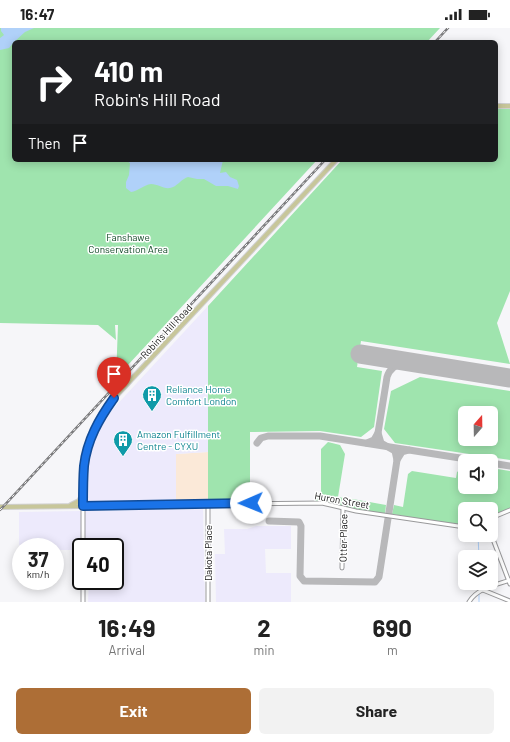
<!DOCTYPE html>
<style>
:root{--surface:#fff;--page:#f2f2f2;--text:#222;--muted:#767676;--accent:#ad6e36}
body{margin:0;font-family:Barlow,sans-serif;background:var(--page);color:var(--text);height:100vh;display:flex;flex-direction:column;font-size:15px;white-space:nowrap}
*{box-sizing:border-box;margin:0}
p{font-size:13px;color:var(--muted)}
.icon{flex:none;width:22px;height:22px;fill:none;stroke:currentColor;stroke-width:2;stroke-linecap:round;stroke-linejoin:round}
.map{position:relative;height:574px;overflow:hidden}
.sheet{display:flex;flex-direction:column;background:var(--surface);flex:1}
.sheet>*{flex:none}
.guide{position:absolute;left:12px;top:12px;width:486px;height:122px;border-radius:6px;box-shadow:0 2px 10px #0003;background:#202124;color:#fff;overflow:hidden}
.needle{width:26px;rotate:20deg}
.tools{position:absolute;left:458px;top:378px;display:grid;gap:8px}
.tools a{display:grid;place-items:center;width:40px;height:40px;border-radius:6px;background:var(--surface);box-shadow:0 2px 10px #0003;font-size:20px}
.speed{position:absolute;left:12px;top:510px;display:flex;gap:8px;font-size:20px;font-weight:700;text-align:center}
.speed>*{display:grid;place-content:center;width:52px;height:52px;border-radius:50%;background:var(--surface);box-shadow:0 2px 10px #0003;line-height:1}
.speed small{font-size:10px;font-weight:400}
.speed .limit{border:2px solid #111;border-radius:6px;background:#fff;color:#111}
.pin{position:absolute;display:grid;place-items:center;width:34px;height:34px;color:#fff;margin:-41px -17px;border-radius:50% 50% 50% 0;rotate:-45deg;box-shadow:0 0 4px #0007}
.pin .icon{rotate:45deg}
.me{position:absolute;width:44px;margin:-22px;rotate:269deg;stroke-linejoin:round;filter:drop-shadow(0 0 3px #0008)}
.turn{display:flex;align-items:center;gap:14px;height:84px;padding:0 16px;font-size:18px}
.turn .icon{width:52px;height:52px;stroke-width:2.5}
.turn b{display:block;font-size:28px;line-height:34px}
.then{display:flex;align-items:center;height:38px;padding:0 16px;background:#0003;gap:8px;font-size:15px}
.eta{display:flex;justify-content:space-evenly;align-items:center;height:68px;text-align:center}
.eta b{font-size:24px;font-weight:700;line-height:28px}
.primary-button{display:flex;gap:8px;margin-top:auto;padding:8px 16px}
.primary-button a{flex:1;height:46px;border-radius:6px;background:var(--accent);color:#fff;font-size:16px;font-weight:700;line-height:46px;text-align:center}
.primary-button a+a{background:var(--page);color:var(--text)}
.status{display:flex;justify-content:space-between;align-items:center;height:28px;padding:0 20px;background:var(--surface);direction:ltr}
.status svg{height:11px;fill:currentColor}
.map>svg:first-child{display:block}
</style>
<div class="status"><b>16:47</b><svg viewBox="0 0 49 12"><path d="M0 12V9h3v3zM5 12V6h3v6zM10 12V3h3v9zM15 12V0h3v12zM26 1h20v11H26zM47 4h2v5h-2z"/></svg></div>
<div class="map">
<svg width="510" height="574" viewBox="0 0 510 574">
<rect width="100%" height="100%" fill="#f6f6f9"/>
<path fill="#fbe9d8" d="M208,424v50h-32v-48z"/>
<g fill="#edeafc">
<path d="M208,278v146l-32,2v48l-90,1v-36l10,-32 16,-25z"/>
<path d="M203,481l2,93h-117l1,-21h26v-34h-34v3h-26v-3h-34v3h-2v-38z"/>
<path d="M256,498h35v23h-26l1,24h25v29h-75l-1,-48h10l-1,-25h23z"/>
</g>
<g fill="#9fe4ae" fill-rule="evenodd">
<path d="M0,0h440l-13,14h-413v118h303l-201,218 2,-53h-3l1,15 -18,-15 -98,-2z"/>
<path d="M496,81h14v182l-13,32 13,41 -149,-23 -4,26 25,4 -8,56 -13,10 -41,-6 -70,1v60h2l1,2 10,1 1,-3 2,2 -1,5 -3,2 -54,1v-196l134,-146h154z"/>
<path d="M420,349l90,14v69l-115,-17 -11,-14 7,-38zM465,385h26v26h-26z"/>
<path d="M328,414l12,3 5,9 -7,43 6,1 -1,7 -2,1 -18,-5h-8l-1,-3 1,-4 1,1 5,-1v-45z"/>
<path d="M465,438v21h26v-19l19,3v38l-19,7v-7h-26v16l-4,1 -69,-12 2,-9 9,2 5,-33 4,-3 44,7 1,-6z"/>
<path d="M347,470l39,7 -1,9 -39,-7z"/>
</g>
<g fill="#b0d1f9">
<path d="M1,0h33l-9,4 -11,10 -5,6 -9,2v-12l4,-3 -3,-4z"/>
<path d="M125,132h80l9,2 9,-2 -3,13 6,-1 4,5 7,3 2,6 -1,3 -10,-3h-12l-12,-7h-7l-9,-2c-7,2 -11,10 -18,11 -7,1 -12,-4 -19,-4 -7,1 -13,7 -20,8l-5,-4v-6l3,-7 1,-12z"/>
</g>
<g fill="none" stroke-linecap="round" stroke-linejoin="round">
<g stroke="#b0d1f9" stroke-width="1">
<path d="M478,507l1,22"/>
<path d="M482,560l3,-5"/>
<path d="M479,574v-8"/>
</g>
<g stroke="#b8b8ba" stroke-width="7">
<path d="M378,405l9,-56c7,-21 30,-13 46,-10"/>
<path d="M257,415l4,-5 7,-2h52l159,25"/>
<path d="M367,415l7,-3 4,-7 3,10 14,8 2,9 5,-8 7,-2"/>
<path d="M491,435l19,3"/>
<path d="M269,493l30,1 2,4 -1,50 4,5 71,1 4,-5 18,-117"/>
</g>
<path stroke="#b8b8ba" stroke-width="19" d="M360,326l150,24"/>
<g stroke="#99999b" stroke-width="5">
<g id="minor">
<path d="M208,476v98"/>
<path d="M491,490l19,-8"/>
<path d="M491,506l19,50"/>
<path d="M83,519v-41l239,-3 34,8 109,16"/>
<path d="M342,540l1,-60"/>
<path d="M83,553v21"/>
<path d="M483,562l27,11"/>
<path d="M469,574c8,-14 27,-17 41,-22"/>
</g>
</g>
<g stroke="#d0d0d0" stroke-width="6">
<g id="major">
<path d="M496,78h14"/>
<path d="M71,477l8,-4 3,-5"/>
<path d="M0,479l83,-1c0,-13 -1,-27 1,-40 3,-26 15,-48 30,-68l222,-238"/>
</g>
</g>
<use href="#minor" stroke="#fff" stroke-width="3"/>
<use href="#major" stroke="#c7c69a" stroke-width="4"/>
<g stroke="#7a7a7c" stroke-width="2.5">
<g id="rail">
<path d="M435,14l13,-14"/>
<path d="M0,482l325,-350"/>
</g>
</g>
<use href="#rail" stroke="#fff" stroke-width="1" stroke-dasharray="3" stroke-linecap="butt"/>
</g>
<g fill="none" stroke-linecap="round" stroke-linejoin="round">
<g stroke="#114b97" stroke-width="10">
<path id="route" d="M114,370c-15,21 -27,42 -30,68 -1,13 -1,27 -1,40l168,-3"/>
</g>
<use href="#route" stroke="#1a73e8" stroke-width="7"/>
</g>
<defs>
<g id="building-pin" transform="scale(1)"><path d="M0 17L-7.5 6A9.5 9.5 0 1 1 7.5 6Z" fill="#0f9aa8" stroke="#fff"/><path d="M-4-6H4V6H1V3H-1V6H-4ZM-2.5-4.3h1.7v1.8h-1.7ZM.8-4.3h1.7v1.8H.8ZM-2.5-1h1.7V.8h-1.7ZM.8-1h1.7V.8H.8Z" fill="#fff"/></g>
</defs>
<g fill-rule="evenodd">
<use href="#building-pin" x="152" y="367"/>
<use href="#building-pin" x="123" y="412"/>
</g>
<g text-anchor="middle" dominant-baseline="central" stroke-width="3" stroke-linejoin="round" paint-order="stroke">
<g font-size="10" fill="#0b4521" stroke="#fff">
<text x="128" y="209">Fanshawe<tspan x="128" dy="12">Conservation Area</tspan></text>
</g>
<g font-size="10" fill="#151515" stroke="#fff">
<text transform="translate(166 303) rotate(-47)">Robin's Hill Road</text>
<text transform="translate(342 472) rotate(10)">Huron Street</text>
<text transform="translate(343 510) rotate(-89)">Otter Place</text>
<text transform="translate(208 525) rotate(-90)">Dakota Place</text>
</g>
<g font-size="10" fill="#0d838f" stroke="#fff" text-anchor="start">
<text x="166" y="361">Reliance Home<tspan x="166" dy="12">Comfort London</tspan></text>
<text x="137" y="406">Amazon Fulfillment<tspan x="137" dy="12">Centre - CYXU</tspan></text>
</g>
</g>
</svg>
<div class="tools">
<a><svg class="needle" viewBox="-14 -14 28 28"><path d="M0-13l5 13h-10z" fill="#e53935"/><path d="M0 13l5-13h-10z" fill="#767676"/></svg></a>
<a><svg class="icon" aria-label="sound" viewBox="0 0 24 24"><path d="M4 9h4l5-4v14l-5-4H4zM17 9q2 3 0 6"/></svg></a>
<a><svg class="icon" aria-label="search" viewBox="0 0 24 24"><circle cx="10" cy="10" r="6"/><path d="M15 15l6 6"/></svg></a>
<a><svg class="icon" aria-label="layers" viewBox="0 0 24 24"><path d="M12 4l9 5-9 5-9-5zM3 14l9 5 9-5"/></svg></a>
</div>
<div class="speed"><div>37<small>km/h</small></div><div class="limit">40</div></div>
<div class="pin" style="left:114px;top:370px;background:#d93025"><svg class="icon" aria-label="arrive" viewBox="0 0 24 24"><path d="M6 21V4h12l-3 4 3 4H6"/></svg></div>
<svg class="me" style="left:251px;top:475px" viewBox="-20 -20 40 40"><circle r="19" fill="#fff"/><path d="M0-13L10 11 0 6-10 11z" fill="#1a73e8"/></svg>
<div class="guide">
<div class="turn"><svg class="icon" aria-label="right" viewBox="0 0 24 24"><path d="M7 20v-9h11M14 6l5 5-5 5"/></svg><div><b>410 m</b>Robin's Hill Road</div></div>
<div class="then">Then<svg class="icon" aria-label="arrive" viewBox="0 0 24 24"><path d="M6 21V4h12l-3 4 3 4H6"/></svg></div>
</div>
</div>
<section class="sheet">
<div class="eta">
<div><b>16:49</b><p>Arrival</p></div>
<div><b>2</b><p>min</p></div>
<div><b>690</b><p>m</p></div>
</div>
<div class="primary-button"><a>Exit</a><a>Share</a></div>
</section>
